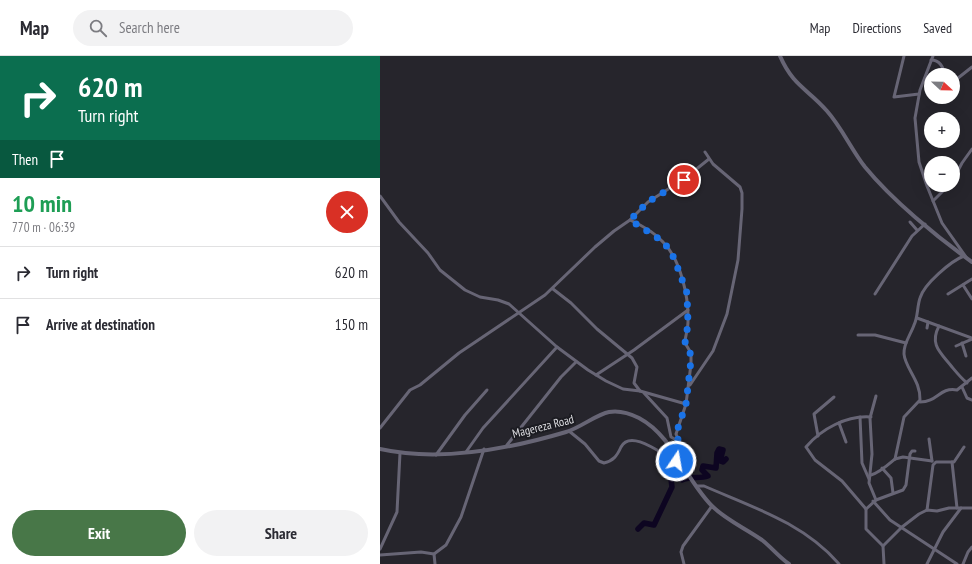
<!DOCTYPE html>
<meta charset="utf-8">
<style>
:root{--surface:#fff;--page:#f2f2f3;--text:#2b2b33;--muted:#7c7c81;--line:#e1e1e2;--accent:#487748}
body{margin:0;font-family:"PT Sans Narrow",sans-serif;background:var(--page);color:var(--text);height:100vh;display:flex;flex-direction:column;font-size:15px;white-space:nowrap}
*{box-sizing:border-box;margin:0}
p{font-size:13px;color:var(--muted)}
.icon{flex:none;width:22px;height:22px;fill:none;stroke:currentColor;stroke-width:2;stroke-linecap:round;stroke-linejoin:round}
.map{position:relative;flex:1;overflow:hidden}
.sheet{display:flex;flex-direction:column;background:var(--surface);width:380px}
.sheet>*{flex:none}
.top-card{background:#0b6e4f;color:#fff;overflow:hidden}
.needle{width:26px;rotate:112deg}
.fabs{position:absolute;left:544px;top:12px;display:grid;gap:8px}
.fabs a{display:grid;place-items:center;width:36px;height:36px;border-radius:50%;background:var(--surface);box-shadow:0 4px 16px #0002;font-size:20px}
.pin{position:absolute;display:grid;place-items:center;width:34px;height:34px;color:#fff;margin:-17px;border:2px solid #fff;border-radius:50%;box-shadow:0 1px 4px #0007}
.me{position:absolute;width:44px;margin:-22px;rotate:12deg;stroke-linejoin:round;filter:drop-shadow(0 0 3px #0008)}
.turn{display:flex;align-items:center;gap:14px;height:84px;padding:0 12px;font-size:18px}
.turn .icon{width:52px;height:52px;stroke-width:2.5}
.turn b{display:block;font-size:28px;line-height:34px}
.then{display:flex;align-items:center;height:38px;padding:0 12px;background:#0003;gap:8px;font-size:15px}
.round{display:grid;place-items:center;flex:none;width:42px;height:42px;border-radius:21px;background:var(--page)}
.head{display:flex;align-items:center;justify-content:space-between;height:68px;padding:0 12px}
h1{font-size:24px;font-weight:600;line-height:30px;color:#1e9e55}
.cta{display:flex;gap:8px;margin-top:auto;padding:8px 12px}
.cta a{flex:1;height:46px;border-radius:24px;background:var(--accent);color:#fff;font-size:16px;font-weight:600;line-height:46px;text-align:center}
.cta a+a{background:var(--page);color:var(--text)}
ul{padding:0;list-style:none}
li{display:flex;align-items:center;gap:12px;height:52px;padding:0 12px;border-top:1px solid var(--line)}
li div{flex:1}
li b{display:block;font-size:15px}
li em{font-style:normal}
header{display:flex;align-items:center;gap:24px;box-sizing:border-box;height:56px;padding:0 20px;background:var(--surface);border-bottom:1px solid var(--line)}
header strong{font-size:19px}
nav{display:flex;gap:22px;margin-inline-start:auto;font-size:14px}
.search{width:280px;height:36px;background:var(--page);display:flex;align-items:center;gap:10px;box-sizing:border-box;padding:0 14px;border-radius:22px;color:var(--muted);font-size:15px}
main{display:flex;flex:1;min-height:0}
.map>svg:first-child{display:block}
</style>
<header>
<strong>Map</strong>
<div class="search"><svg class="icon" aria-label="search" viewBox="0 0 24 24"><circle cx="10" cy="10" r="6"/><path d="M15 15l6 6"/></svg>Search here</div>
<nav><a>Map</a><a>Directions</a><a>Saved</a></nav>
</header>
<main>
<section class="sheet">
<div class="top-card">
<div class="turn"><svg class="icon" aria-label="right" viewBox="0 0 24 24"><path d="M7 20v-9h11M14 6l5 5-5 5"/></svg><div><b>620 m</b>Turn right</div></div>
<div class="then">Then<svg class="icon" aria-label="arrive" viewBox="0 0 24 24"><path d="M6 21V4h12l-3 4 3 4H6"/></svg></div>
</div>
<div class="head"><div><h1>10 min</h1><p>770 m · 06:39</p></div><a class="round" style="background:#d93025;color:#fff"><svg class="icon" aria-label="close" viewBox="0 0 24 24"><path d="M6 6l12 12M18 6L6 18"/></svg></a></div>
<ul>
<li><svg class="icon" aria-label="right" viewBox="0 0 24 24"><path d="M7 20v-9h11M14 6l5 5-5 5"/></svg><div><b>Turn right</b></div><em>620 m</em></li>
<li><svg class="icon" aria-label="arrive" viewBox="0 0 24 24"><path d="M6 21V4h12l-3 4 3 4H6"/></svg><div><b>Arrive at destination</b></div><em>150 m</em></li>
</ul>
<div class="cta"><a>Exit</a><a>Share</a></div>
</section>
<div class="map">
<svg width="592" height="508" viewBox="0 0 592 508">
<rect width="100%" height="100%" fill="#26252c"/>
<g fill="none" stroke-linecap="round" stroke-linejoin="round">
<path stroke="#0d0521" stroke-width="5.5" d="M258,473l6,-6 10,2 18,-38 -1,-8 5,-3 6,4c10,-4 17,-1 26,-4l-6,-6 1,-4 13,2 1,-15 2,-4 4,1 -3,11 3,1 3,-3"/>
<g stroke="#676575" stroke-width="3">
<path d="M524,0l-10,41 25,-3"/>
<path d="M553,0l-13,34 -5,28 4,44 8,24 15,37 24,34"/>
<path d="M551,4c9,0 12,7 14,15"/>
<path d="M573,26l19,-15"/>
<path d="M573,124l9,-17 10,-14"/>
<path d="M0,140l19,26 29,31 12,17 25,20 15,7 18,3 11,4 48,43 31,23 18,11 17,8 17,2 46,13"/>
<path d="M553,145l16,-16"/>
<path d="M530,166l7,8"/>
<path d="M583,229l9,14"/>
<path d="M173,233l18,14 26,26 35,29 5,9 -3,16 6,8"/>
<path d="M495,238l37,-58 13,-12"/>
<path d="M568,238l24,-15"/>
<path d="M537,262l55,20"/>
<path d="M559,270c-10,19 2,27 13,41 5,6 9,11 15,16"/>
<path d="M547,272l1,-6"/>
<path d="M478,279h17l31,8"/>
<path d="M582,287l4,13"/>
<path d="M576,290l16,-7"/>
<path d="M216,319l38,-25 54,-40"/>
<path d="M310,329l23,-34 14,-37 11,-54 4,-51v-16l-2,-6 -27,-23 -8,-12"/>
<path d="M582,331l5,11 5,2"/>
<path d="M264,337l23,25 4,19 7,4"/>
<path d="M540,346c18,0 19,-15 37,-12l15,-12"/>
<path d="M480,361l2,46 7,16"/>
<path d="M459,367l7,19"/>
<path d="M0,372l30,-38 10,-5 39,-32 86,-58 50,-48 19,-16 16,-11 18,-18 36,-23 25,-20"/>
<path d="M189,375l16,13 14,17 5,2c9,-2 13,-7 17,-16 10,-19 43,9 55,14l3,-1 3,-11 -6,-15 10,-30 5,-40v-11l-6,-10c0,-7 3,-13 3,-21 1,-24 -7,-62 -25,-80 -8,-9 -22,-17 -33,-22"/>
<path d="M438,380l-4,-22 20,-17"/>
<path d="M549,383l3,22"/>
<path d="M127,389l54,-68 15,-15"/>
<path d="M86,396l17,-24 74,-81"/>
<path d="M56,399l29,-40 22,-25"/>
<path d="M515,403l8,-2 29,4"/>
<path d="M572,406l5,46"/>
<path d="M502,412l9,10 2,15"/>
<path d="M491,419c8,-2 17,-10 24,-16l9,-42 16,-17c1,-19 -15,-32 -16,-46 -1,-10 7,-20 10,-29 4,-8 3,-18 6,-27 4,-14 31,-37 44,-42"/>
<path d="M316,430h8c48,21 100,37 135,78"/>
<path d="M496,444l-7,-17 3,-29 -2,-36 6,-22"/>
<path d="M493,445l17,19 67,44"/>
<path d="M486,453l-24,-28 -27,-21 -9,-13c15,-18 41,-32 65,-30"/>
<path d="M547,454l6,-45 3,-3h18l10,-15"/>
<path d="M503,490l-17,-17v-20l10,-9 27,-10 3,-5 4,-31 2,-3h3"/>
<path d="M0,493l17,-37 3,-59"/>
<path d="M0,499l41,-3 13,2"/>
<path d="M55,508l-1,-10 12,-9 15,-28 23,-68"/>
<path d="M304,508l-3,-12 2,-6 29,-40"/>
<path d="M504,508l-1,-18 19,-19 17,-13 8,-4 10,1 12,-3h23"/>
<path d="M547,508l16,-32 18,-24"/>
<path d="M583,508l5,-12 4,-5"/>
</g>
<g stroke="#676575" stroke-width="4">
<path d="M400,0c13,30 28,33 47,55 15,17 24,38 38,56 27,33 72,70 107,95"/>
<path d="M0,393c58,13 129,0 186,-17 14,-4 31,-18 43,-20 11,-2 20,1 30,6 34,18 46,61 73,88 14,14 33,22 50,34 9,7 17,17 27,24"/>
</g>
</g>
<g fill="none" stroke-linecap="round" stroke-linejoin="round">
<path stroke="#1a73e8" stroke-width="7" stroke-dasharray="0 12.6" d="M296,405l3,-1 3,-10 -6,-16 10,-30 5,-44 -1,-8 -5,-9 3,-19 -1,-31 -13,-35 -10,-16 -34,-22 18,-18 36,-22"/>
</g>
<g text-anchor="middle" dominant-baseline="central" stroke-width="4" stroke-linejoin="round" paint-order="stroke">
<g font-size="12" fill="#dcdce0" stroke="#1c1c22">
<text transform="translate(163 370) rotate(-14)">Magereza Road</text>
</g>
</g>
</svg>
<div class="fabs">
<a><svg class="needle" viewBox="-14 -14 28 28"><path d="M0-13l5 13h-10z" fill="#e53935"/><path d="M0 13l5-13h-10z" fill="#7c7c81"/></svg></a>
<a>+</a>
<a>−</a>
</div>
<div class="pin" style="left:304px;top:124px;background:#d93025"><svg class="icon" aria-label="arrive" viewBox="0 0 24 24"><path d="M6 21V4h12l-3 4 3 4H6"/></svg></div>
<svg class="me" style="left:296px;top:405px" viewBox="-20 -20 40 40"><circle r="17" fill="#1a73e8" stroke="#fff" stroke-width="3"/><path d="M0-11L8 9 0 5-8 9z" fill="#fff"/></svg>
</div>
</main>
